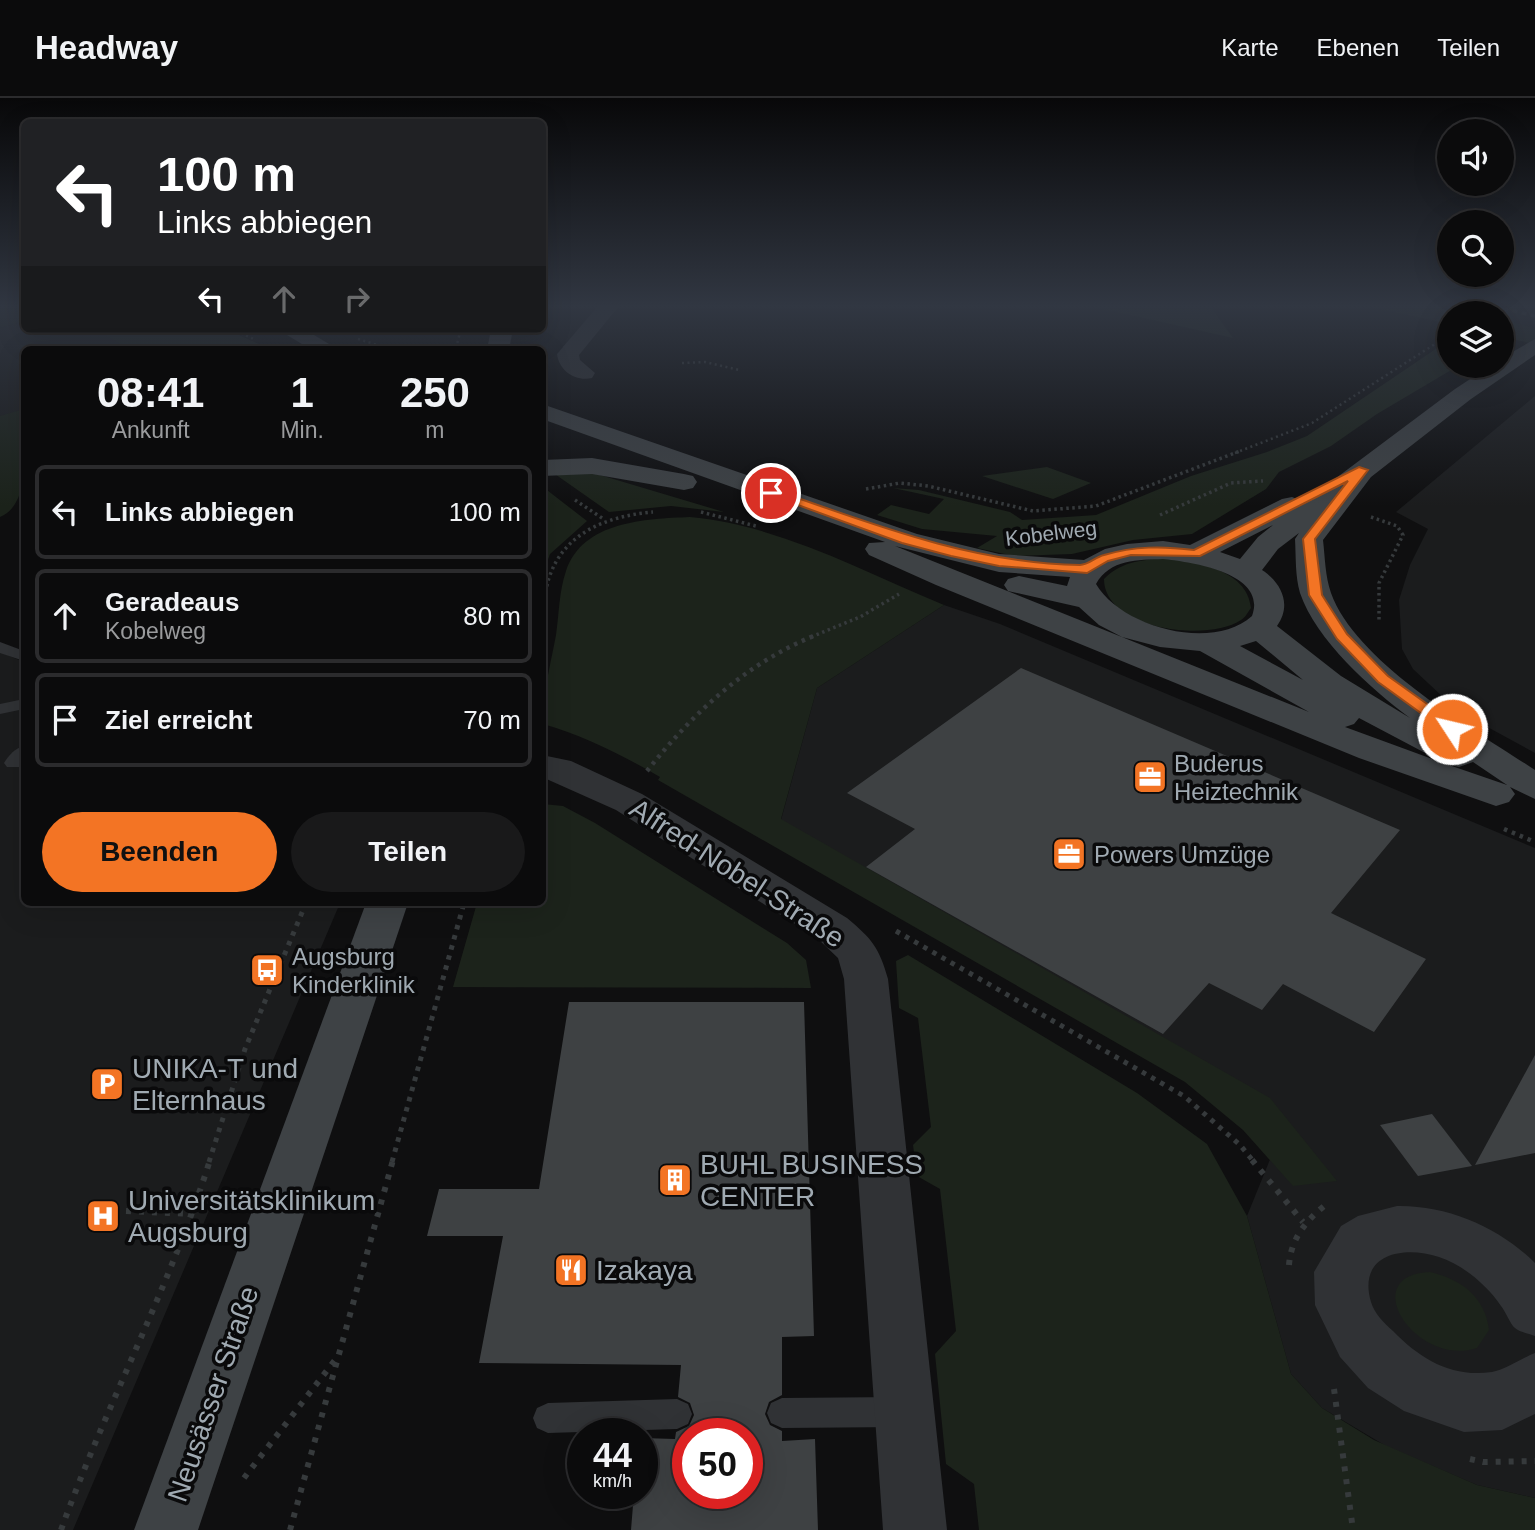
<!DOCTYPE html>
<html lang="de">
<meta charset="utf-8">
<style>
:root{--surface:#0b0b0c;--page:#19191a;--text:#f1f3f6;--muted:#9a9b9d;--line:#2b2b2d;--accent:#f37424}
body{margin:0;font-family:Arial,sans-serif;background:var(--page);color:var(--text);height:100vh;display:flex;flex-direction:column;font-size:26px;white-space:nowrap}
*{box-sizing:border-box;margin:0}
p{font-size:23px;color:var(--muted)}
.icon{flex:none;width:38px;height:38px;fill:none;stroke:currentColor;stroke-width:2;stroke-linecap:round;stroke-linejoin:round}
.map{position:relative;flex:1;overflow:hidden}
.details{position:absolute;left:21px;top:248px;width:525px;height:560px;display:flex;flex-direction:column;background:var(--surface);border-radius:10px;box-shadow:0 7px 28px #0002,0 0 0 2px var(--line)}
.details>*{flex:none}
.top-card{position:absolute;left:21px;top:21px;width:525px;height:214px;border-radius:10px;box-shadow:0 7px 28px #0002,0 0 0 2px var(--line);background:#202124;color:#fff;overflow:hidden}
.buttons{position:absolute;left:1437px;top:21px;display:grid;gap:14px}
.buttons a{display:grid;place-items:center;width:77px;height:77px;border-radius:50%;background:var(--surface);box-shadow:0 7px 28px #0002,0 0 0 2px var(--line);font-size:35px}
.speed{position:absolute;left:567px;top:1320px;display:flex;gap:14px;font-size:35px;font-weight:700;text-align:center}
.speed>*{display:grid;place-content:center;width:91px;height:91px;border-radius:50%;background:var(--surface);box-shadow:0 7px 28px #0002,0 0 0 2px var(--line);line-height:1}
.speed small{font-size:18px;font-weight:400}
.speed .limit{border:10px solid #d22;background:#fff;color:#111}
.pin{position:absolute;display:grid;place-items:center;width:60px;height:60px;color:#fff;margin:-30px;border:4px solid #fff;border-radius:50%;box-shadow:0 2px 7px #0007}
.me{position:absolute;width:77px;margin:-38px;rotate:305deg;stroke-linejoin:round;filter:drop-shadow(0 0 5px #0008)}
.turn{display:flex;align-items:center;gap:24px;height:147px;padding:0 21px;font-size:32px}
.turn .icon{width:91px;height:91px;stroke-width:2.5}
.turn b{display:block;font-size:49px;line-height:60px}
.lanes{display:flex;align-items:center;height:66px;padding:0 21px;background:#0003;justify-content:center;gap:35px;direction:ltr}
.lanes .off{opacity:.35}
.eta{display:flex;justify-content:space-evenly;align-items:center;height:119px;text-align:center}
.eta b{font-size:42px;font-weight:700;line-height:49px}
.cta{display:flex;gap:14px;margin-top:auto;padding:14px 21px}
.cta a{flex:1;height:80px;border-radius:42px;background:var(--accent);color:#111;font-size:28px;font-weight:700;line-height:80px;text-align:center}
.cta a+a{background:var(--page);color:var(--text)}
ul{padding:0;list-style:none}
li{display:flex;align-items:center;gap:21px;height:94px;margin:0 14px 10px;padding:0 7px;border:4px solid var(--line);border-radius:10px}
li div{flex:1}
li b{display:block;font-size:26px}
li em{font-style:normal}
header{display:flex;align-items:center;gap:42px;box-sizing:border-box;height:98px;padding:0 35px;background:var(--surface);border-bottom:2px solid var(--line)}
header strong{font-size:33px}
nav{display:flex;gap:38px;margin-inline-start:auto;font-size:24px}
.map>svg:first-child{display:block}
</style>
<header>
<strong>Headway</strong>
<nav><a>Karte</a><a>Ebenen</a><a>Teilen</a></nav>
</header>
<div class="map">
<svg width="1535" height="1432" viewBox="0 0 1535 1432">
<rect width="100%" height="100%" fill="#0f0f10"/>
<g fill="#1b1c1d">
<path d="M1454,208h81v22l-33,-9v-6h-21z"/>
<path d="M24,223v8l79,1 28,20h-107v72l-24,11v-105z"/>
<path d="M1535,298v357l-77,-42 -45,-42 -11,-20 -3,-49 11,-35 18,-36 -32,-17z"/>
<path d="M944,507l56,19 535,224v650l-58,-13 -91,-39 -64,-38 -31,-34 -44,-158 37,-91 -509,-283 42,-154z"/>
<path d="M0,554l24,10v241h316l-267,627h-73z"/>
</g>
<g fill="#1c231b">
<path d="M0,208h24v15l-24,7z"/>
<path d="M1090,208h120l23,32z"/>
<path d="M1367,208h87l27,7h-32v11z"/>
<path d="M1502,221l33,9v16l-33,-7z"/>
<path d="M96,231h129l47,21h-141z"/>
<path d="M1449,242v26h9l-81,48 -46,32 -52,26 -13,17 -74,45 -59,6 -61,14 -58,2 -37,-8 20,-12 -75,-7 -45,-14 14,-10 38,9 15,-15 -51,-11 26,2 91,22 12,8 74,-5 95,-39 76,-24 40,-16z"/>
<path d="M24,311c1,30 9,95 -24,108v-101z"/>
<path d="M1047,369l44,16 -38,16 -71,-23z"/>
<path d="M552,374h38l134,40 -53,-6 -62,6z"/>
<path d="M543,389l44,34 -37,33 -7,20z"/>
<path d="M690,419c89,8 172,54 254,88l-127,83 -36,131 489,279 67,83 -44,5 -50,-56 -58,-48 -527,-302 2,-3c-38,-22 -75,-41 -117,-53 0,-33 7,-57 13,-89 3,-20 3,-44 10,-64 17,-50 79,-52 124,-54z"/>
<path d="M1161,460c33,4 86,10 90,50 -3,4 -6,10 -10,12 -34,23 -137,9 -137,-41 17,-17 34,-18 57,-21z"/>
<path d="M543,706l20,2 32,17 192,120 19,17 5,28 -358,-1 24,-84h65z"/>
<path d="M908,857l229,138 70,51 40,72 44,158 31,34 52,32 103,45 58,13v32h-556l-5,-46 -28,-20 -11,-110 21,-23 -16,-142 -23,-13 -4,-31 18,-18 -13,-109 -19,-10 -3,-47z"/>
<path d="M1430,1174c31,7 55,25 59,58l-12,18c-61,20 -122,-73 -47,-76z"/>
</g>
<g fill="#3e4143" fill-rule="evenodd">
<path d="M1021,570l379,162 -69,83 95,46 -52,73 -91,-48 -21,26 -53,-27 -46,51 -297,-167 49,-38 -68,-36z"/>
<path d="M569,904h235l10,334 -32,1v58l-13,7 -4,12 5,11 12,6v10l33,-2 3,91h-187l3,-37h8v-55l33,1 1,-7 13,-6 5,-11 -4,-12 -12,-6 3,-32 -202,-2 24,-127h-76l12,-47h100zM688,1335h59v60h-59z"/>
<path d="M1535,957v98l-60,12z"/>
<path d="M1432,1016l40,52 -54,10 -38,-51z"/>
</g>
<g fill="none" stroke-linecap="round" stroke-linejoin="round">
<g stroke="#363a3c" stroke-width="2.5" stroke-dasharray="2 3.5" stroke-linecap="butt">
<path d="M231,231l25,11"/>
<path d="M358,241l36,11"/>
<path d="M443,252l14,-6 4,-15"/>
<path d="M682,265l23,-1 34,8"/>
<path d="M1235,355l77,-30 137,-88"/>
</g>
<g stroke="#363a3c" stroke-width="3.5" stroke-dasharray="2.5 3.5" stroke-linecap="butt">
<path d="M866,391l34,-6 28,3 105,25 63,-5 144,-55"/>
<path d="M575,402l30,20"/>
<path d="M701,414l55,14"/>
<path d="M1160,417l71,-32 32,-2"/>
<path d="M1371,419l26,9 6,9 -24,48v39"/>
<path d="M542,518c3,-12 3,-26 7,-38 15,-46 59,-62 104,-66"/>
<path d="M811,539l49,-20 39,-23"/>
</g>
<g stroke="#363a3c" stroke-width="4.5" stroke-dasharray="3.5 5" stroke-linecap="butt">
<path d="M647,673c46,-58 99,-108 169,-136"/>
<path d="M1504,731l31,13"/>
</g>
<g stroke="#363a3c" stroke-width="5" stroke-dasharray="4.5 6" stroke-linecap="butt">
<path d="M896,833l288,165 56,49 14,17"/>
<path d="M209,1064l36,-113 61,-146"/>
<path d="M392,1064l72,-259"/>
</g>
<g stroke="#363a3c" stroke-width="6" stroke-dasharray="5 8" stroke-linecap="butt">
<path d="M1252,1062l51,62"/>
<path d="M126,1113l67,3"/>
<path d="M1289,1167c2,-26 16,-43 35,-59"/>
<path d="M1334,1291l19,141"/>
<path d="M1470,1361l13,3 52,-1"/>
<path d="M244,1380l91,-118"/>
<path d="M61,1432c45,-125 109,-243 149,-370"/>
<path d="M290,1432l103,-370"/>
</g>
<g fill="#303235" fill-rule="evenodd">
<path d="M0,544l24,9v10l-24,-8z"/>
<path d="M24,601v10l-24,5v-10z"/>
<path d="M24,648v15l-5,6h-12l-3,-4c5,-8 11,-15 20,-17z"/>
<path d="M900,1299l11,5 4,10 -4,10 -11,5 -118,1 -11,-5 -4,-10 4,-10 11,-5z"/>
<path d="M677,1301l11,5 4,10 -4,10 -11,5 -129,4 -11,-5 -4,-10 4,-10 11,-5z"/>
</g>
<g fill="#303235" fill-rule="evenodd">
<path d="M598,208h21l-40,49 1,5 15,13 -3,5c-16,4 -33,-7 -35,-24z"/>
<path d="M542,657l29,6 71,33 205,124c25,21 32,29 41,61l59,551h-64l-39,-551 -6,-21 -21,-20 -201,-128 -74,-33z"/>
<path d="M1397,1108c51,-1 103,22 138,57v73c-5,-2 -16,-4 -20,-8 -5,-4 -9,-16 -14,-22 -14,-21 -38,-41 -62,-49 -36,-12 -82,-3 -68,45 3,11 13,21 22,29 27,28 59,47 99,41 13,-2 30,-14 43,-19v61l-33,16 -38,2 -60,-21 -36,-23 -28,-31 -25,-52 -1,-33 27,-46 17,-10z"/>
</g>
<g fill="#3e4245" fill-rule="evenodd">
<path d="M277,231h27l35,21h-27z"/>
<path d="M491,231h22l-4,21h-22z"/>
<path d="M1535,241v16l-64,44 -100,78 -48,63c2,17 2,36 8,53 25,70 144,137 204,177v29l-25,-12 5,7 -6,8 -13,4 -137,-48 -423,-173 -67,-30 -4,-6 4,-6 16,-1 -343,-123v-15l375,130 82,20 85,6 21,-11 22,-5 36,-3 27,4 92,-46 10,-2 12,5 151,-113 35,-23h12v-8zM1273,427l-15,12 -18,22 -20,-7zM1299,435l-4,6c1,18 0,37 5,54 16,47 71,96 110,125l-69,-42 -64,-50c15,-21 5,-43 -15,-56l16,-21zM895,448l104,26 71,5 -3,9 -48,-10 -11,3 -4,6 4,6 71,16 20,18 23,12 38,10 40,4 109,61zM1163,461c28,3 105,14 89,57 -40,36 -131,11 -156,-32 14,-25 42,-24 67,-25zM1256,543l47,39 -63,-34zM1359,620l87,46 -101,-37 9,-3zM1473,664l34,23 -61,-21 13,3z"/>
<path d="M592,360l92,16 9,2 4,6 -4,6 -9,2 -92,-16 -50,2v-16z"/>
<path d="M366,805h42l-210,627h-64z"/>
</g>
<path stroke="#474b4e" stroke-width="3.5" stroke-dasharray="5 4.5" stroke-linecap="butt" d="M1494,208l41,10"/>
</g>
<linearGradient id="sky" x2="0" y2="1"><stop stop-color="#080809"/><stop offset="0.51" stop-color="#313742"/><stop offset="1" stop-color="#313742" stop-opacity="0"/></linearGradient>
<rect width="1535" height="408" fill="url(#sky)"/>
<path fill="#f37424" stroke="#9e4b17" stroke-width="2" d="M1359,369l9,3 -53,69 7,56 25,39 41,42 70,50v6h-11l-69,-50 -41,-43 -28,-44 -6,-56 45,-58 -148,75 -69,-1 -23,6 -21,12 -88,-7 -48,-10 -49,-13 -137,-50 10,-3c100,35 197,73 305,75 9,0 15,-8 24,-10 31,-9 58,-9 90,-5z"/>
<defs>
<g id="office-square" transform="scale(1.75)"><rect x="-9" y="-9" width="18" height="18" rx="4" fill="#f37424" stroke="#0a0a0b"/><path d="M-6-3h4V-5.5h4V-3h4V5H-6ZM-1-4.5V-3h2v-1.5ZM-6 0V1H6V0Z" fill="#fff"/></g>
<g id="bus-square" transform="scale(1.75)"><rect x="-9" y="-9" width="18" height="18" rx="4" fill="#f37424" stroke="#0a0a0b"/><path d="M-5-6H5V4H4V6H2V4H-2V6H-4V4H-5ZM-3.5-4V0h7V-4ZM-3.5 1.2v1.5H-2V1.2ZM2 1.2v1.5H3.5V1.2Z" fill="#fff"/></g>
<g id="parking-square" transform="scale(1.75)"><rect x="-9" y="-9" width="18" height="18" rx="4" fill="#f37424" stroke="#0a0a0b"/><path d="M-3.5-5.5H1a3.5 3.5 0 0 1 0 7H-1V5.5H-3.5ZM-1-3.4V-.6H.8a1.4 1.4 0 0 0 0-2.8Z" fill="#fff"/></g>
<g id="building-square" transform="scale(1.75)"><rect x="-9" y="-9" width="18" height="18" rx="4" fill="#f37424" stroke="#0a0a0b"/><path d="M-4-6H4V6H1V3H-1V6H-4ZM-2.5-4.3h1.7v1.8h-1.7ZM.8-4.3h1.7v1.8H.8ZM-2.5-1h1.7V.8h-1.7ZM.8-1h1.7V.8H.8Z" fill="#fff"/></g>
<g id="hospital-square" transform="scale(1.75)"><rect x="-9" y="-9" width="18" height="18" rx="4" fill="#f37424" stroke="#0a0a0b"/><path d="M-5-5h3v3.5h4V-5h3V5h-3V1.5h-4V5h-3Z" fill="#fff"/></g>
<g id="restaurant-square" transform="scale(1.75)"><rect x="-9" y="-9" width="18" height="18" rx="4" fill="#f37424" stroke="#0a0a0b"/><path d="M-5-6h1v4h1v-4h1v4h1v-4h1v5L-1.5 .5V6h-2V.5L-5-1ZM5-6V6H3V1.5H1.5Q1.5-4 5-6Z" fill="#fff"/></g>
</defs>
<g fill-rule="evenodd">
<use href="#office-square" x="1150" y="679"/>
<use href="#office-square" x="1069" y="756"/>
<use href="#bus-square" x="267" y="872"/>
<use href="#parking-square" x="107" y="986"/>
<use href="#building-square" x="675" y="1082"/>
<use href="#hospital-square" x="103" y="1118"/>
<use href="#restaurant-square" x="571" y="1172"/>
</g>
<g text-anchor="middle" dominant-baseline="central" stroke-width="7" stroke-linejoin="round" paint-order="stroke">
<g font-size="21" fill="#a0aab2" stroke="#0a0a0b">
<text transform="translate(1051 435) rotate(-7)">Kobelweg</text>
</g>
<g font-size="24" fill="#a0aab2" stroke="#0a0a0b" text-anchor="start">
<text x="1174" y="665">Buderus<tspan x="1174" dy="28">Heiztechnik</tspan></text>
<text x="1094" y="756">Powers Umzüge</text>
<text x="292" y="858">Augsburg<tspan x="292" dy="28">Kinderklinik</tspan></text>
</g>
<g font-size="28" fill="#a0aab2" stroke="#0a0a0b">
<text transform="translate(737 775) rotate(33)">Alfred-Nobel-Straße</text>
<text transform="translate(213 1296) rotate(-71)">Neusässer Straße</text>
</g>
<g font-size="28" fill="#a0aab2" stroke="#0a0a0b" text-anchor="start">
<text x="132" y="970">UNIKA-T und<tspan x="132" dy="32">Elternhaus</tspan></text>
<text x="700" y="1066">BUHL BUSINESS<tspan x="700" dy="32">CENTER</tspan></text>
<text x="128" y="1102">Universitätsklinikum<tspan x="128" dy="32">Augsburg</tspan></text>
<text x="596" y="1172">Izakaya</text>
</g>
</g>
</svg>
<div class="buttons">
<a><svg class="icon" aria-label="sound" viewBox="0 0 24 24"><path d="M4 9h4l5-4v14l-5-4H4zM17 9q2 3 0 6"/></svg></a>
<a><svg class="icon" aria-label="search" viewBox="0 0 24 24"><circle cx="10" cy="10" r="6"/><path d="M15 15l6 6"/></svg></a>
<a><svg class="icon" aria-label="layers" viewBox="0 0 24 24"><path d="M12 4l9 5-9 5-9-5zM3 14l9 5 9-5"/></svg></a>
</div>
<div class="speed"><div>44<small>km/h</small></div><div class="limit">50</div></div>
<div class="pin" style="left:771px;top:395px;background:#d93025"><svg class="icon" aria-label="arrive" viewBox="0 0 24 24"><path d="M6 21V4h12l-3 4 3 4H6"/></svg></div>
<svg class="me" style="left:1452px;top:631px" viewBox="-20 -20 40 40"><circle r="17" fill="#f37424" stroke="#fff" stroke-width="3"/><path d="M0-11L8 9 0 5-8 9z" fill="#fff"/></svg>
<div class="top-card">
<div class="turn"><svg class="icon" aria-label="left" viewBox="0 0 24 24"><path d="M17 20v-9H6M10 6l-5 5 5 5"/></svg><div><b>100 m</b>Links abbiegen</div></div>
<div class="lanes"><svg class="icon" aria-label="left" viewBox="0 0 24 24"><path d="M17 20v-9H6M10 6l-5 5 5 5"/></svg><svg class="icon off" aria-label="ahead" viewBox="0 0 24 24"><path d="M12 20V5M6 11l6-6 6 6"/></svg><svg class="icon off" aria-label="right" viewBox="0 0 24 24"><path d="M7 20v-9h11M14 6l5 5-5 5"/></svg></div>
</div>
<section class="details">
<div class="eta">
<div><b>08:41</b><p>Ankunft</p></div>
<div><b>1</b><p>Min.</p></div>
<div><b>250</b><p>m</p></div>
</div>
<ul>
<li><svg class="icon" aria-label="left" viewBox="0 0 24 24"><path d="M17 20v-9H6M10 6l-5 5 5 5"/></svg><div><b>Links abbiegen</b></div><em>100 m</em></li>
<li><svg class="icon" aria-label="ahead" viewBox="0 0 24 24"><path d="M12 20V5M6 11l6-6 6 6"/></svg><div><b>Geradeaus</b><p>Kobelweg</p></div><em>80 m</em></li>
<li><svg class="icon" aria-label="arrive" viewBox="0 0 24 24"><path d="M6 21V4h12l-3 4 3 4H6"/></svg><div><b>Ziel erreicht</b></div><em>70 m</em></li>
</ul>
<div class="cta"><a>Beenden</a><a>Teilen</a></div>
</section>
</div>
